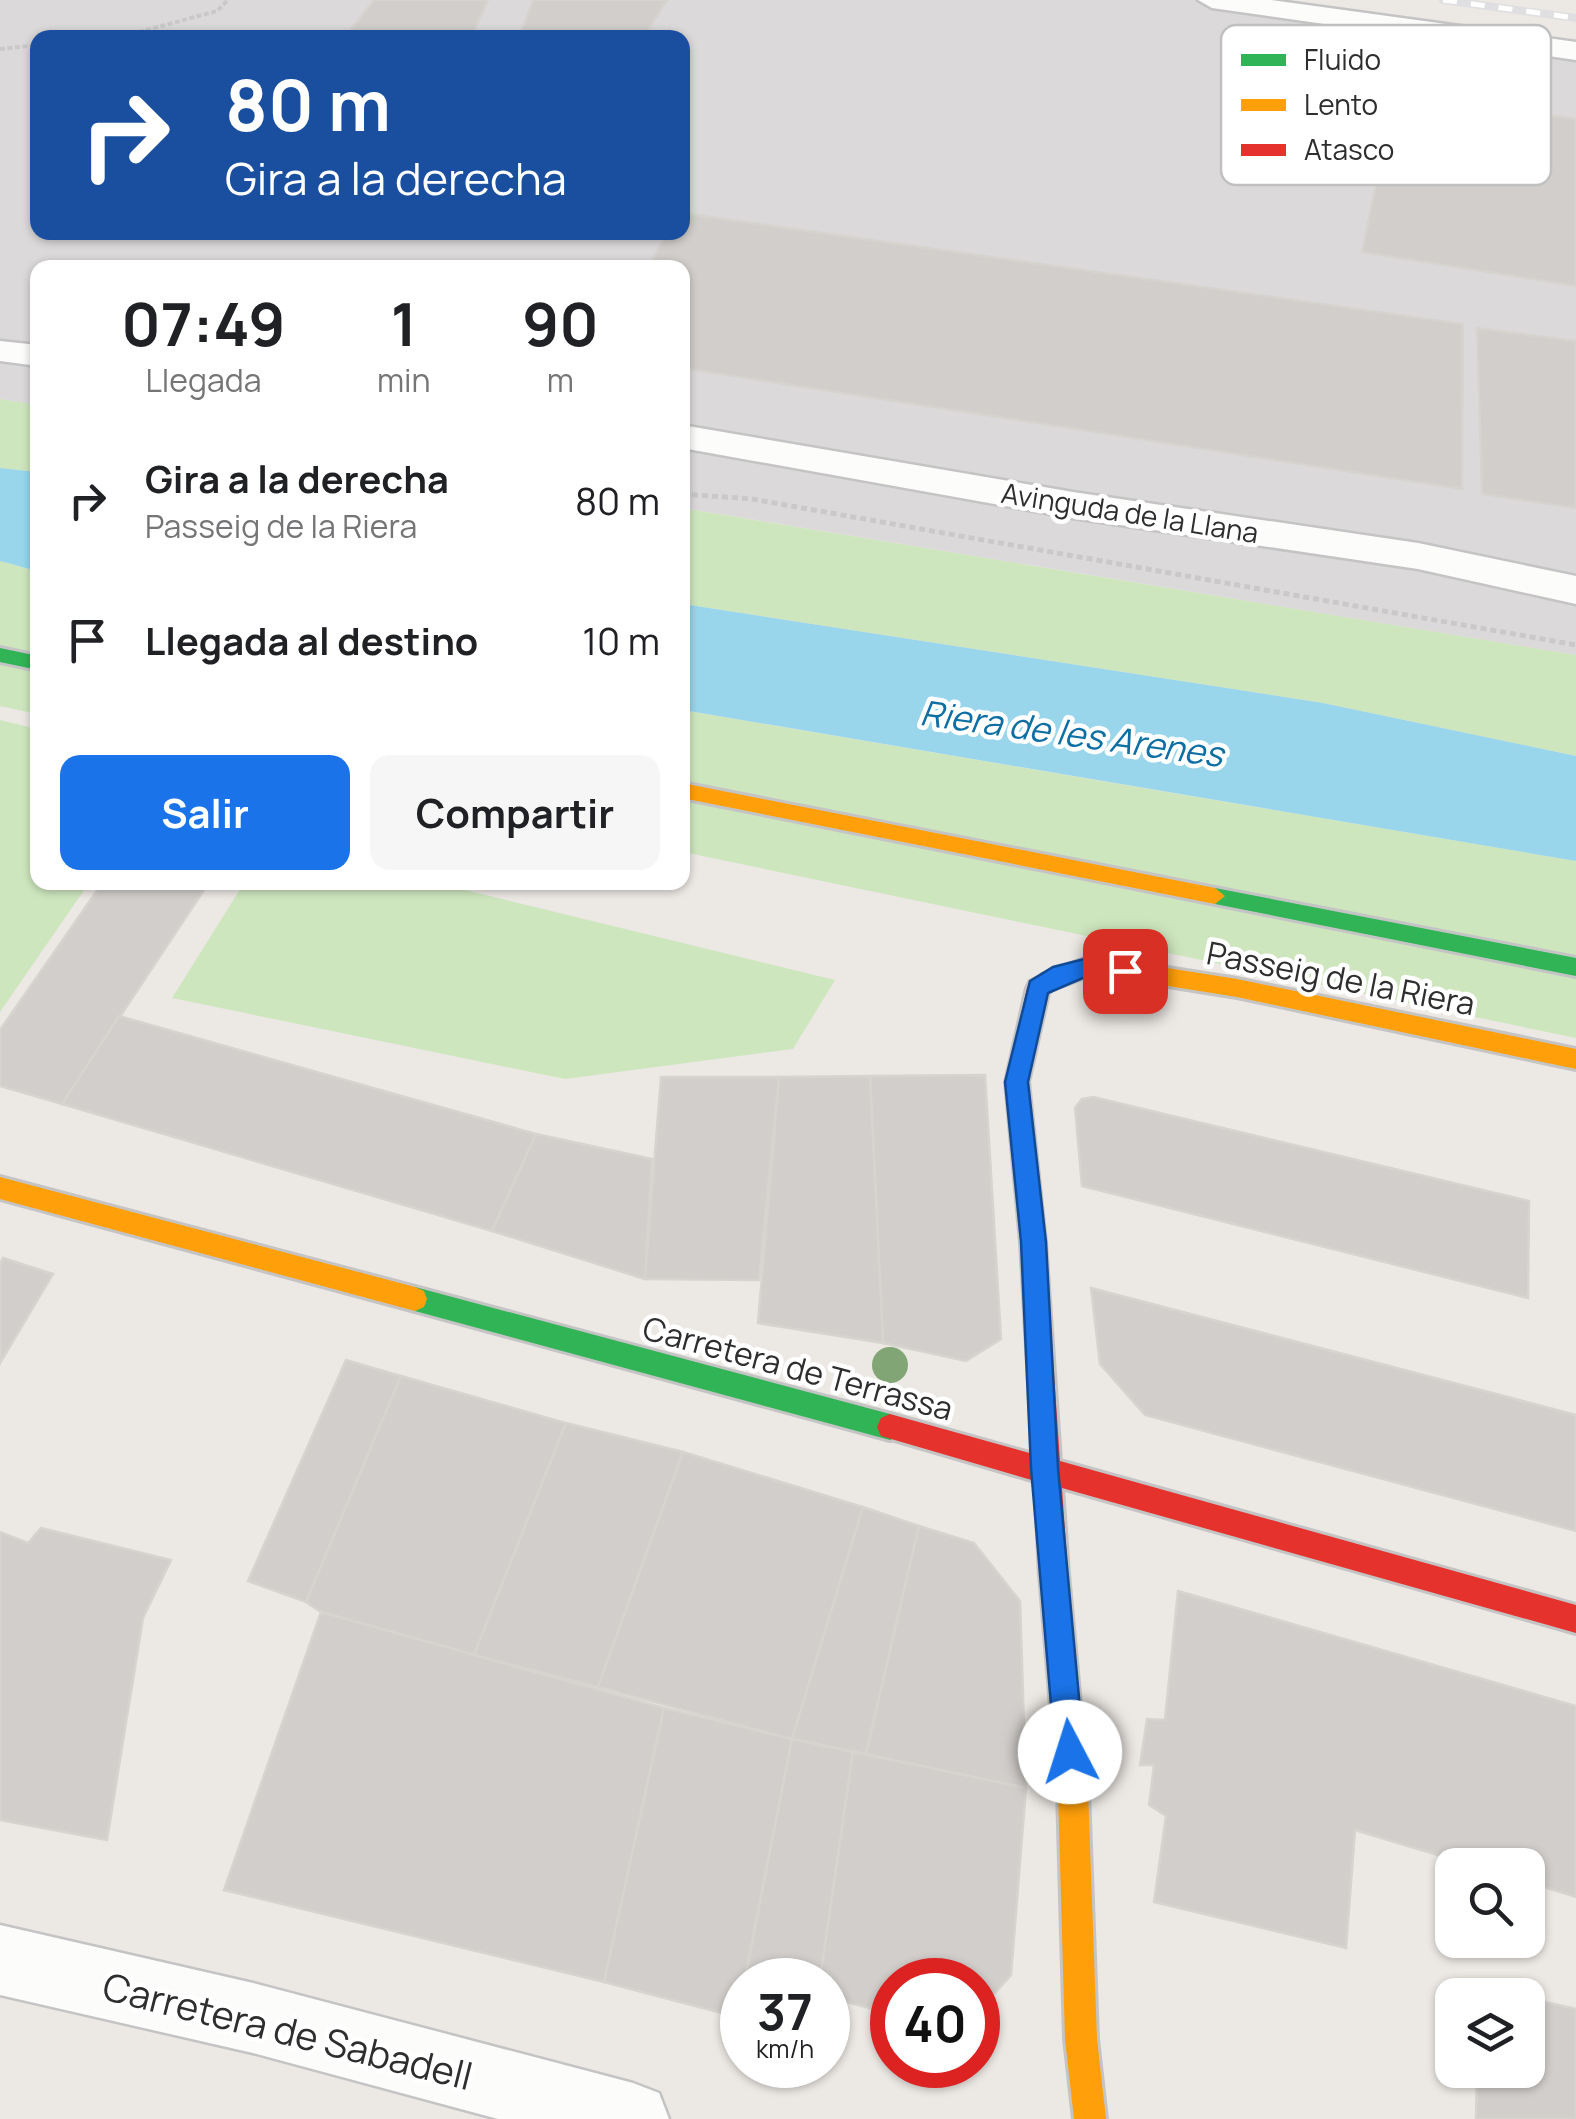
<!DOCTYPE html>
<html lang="es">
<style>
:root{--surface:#fff;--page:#f6f6f6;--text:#202124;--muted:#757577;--accent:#1a73e8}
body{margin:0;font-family:Manrope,sans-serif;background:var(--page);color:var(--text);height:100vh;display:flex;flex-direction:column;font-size:38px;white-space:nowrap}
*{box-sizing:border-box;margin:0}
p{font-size:32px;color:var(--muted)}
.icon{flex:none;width:55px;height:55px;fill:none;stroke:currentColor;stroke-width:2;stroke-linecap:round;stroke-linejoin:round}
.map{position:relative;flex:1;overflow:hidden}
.side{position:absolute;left:30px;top:260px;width:660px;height:630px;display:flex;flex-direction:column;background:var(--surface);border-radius:20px;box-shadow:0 2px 8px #0004}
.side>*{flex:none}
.banner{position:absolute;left:30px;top:30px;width:660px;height:210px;border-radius:20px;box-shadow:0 2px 8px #0004;background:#1a4fa0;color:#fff;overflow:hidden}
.buttons{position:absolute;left:1435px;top:1848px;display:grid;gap:20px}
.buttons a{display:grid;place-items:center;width:110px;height:110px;border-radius:20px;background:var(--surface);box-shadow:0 2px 8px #0004;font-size:50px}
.speed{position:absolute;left:720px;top:1958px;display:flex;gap:20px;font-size:50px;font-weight:700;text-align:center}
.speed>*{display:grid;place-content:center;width:130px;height:130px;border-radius:50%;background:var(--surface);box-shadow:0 2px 8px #0004;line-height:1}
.speed small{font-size:25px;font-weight:400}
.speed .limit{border:15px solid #d22;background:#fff;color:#111}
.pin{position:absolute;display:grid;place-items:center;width:85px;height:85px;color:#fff;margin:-42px;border-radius:20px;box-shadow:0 5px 15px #0006}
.me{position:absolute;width:110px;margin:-55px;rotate:355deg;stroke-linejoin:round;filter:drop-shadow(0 0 8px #0008)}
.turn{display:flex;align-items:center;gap:35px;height:210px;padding:0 30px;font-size:45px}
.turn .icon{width:130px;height:130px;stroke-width:2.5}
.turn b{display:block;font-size:70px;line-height:85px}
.eta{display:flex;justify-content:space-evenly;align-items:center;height:170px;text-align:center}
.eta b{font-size:60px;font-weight:700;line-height:70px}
.cta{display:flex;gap:20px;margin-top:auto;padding:20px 30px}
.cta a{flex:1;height:115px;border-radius:20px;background:var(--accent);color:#fff;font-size:40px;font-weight:700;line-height:115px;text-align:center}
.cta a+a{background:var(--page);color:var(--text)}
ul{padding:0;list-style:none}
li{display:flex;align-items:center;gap:30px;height:140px;padding:0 30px}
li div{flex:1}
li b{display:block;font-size:38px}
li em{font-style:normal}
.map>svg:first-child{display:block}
</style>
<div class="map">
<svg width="1576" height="2119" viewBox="0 0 1576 2119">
<rect width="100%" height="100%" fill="#ece8e4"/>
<path fill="#dcd9db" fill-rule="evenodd" d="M0,0h1272l304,44v611l-893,-147 -1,-240h-644l-1,137 -37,-6zM38,38h644v194h-644z"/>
<g fill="#cee6be">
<path d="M0,399l37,6v67l-37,-4z"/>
<path d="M682,508l894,147v101l-253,-53 -640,-99z"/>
<path d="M0,561l37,10v143l-37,-8z"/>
<path d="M682,710l894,151v177l-893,-186z"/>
<path d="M0,720l37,9 1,153 51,1 -89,129z"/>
<path d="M244,883h192l399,97 -42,69 -228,30 -393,-81z"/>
</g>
<g fill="#99d6ec">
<path d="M0,468l37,4v99l-37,-10z"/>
<path d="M683,604l640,99 253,53v105l-893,-151z"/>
</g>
<g fill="#d1cecb" stroke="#d7d4d0" stroke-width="2.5">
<path d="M374,0h114l-17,38h-127z"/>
<path d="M533,0h134l-24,38h-124z"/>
<path d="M1395,92l181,27v167l-214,-34z"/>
<path d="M682,213l781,111 -1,165 -780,-121v-100h-34l19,-36h15z"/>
<path d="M1477,328l99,13v167l-94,-14z"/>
<path d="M103,882l105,2 -146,220 -62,-18v-56z"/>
<path d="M119,1016l417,118 -44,97 -430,-127z"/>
<path d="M985,1075l16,264 -35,22 -83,-18 -13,-267z"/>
<path d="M870,1076l13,267 -125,-20 21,-246z"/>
<path d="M661,1077h118l-20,203 -114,-1z"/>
<path d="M1093,1097l436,104 -1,97 -446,-112 -7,-78 7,-9z"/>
<path d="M536,1134l116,25 -7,120 -153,-48z"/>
<path d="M3,1258l50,16 -53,89v-99z"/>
<path d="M1091,1288l485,127v116l-431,-116 -45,-51z"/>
<path d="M346,1360l55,16 -95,226 -58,-21z"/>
<path d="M401,1376l165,47 -92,232 -153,-43 -15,-10z"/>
<path d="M566,1423l117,29 -85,235 -124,-32z"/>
<path d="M683,1452l180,55 -71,232 -194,-52z"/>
<path d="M863,1507l56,19 -53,228 -74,-15z"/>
<path d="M919,1526l55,17 46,58 6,187 -160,-34z"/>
<path d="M41,1528l130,32 -28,58 -36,222 -107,-20v-288l28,11z"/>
<path d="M1178,1591l398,115v191l-48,-15v-17h-57l-116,-35 -9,118 -192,-46 12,-86 -17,-11 5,-40h-14l7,-46 18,1z"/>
<path d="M321,1612l343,96 -60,274 -380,-92z"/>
<path d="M664,1708l128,31 -55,278 -133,-35z"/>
<path d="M792,1739l61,13 -33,228h-75z"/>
<path d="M853,1752l173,36 -15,187 -33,37v-32h-86v34l-64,-17v-17h-8z"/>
<path d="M1528,1998l48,11v110h-100l1,-49h51z"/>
</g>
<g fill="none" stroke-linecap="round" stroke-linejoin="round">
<g stroke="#c5c4c5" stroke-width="5">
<g id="street">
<path d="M1198,0h73l305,42v18l-364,-52z"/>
<path d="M0,341l38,4v21l-38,-5z"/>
<path d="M682,425l391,67 345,51 158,33v28l-158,-35 -345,-51 -391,-70z"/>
<path d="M0,1925l253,58 380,100 26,10 10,26h-171l-245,-66 -253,-58z"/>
</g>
</g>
<g stroke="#c5c4c5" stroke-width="6">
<g id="fast">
<path d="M0,648l38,8v14l-38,-8z"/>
<path d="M1215,888l361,70v18l-361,-72 -10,-8z"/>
<path d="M415,1287l475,127 9,4 4,9 -4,9 -9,4 -475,-129 -9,-4 -3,-8 3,-8z"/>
</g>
</g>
<g stroke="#c5c4c5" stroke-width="6">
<g id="slow">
<path d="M682,783l533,105 10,8 -10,8 -533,-106z"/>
<path d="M1092,956l145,23 339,70v20l-339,-72 -144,-23 -43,16 -8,-3 -3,-6 3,-6z"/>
<path d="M0,1177l415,110 9,4 3,8 -3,8 -9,4 -415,-112z"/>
<path d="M1054,1560l10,4 4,10 20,217 9,248 9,80h-32l-9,-80 -7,-248 -18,-217 4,-10z"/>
</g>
</g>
<g stroke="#c5c4c5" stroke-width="6">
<path id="jam" d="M1050,972l8,3 3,6 -13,12 -20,89 17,160 15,219 516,144v28l-514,-145 6,86 -4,10 -10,4 -10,-4 -4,-10 -5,-93 -154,-45 -4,-9 4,-9 9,-4 143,40 -12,-212 -15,-160 21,-94 3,-6z"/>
</g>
<g stroke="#c9c9c8" stroke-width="4" stroke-dasharray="5 2.5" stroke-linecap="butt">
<path d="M117,38l100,-27 11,-11"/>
<path d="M0,49l38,-4"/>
</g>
<path stroke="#c9c9c8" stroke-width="5" stroke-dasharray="6 4" stroke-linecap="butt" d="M682,494l70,5 824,146"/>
<use href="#street" fill="#fcfcfb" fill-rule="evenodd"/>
<use href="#fast" fill="#30b455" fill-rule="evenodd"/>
<use href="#slow" fill="#ff9f0a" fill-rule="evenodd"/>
<use href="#jam" fill="#e5322d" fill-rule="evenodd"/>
<g stroke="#dfdfe1" stroke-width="8">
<path id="rail" d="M1443,0l133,18"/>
</g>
<use href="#rail" stroke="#fff" stroke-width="5" stroke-dasharray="14" stroke-linecap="butt"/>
</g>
<circle fill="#82a575" cx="890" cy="1365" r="18"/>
<path fill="#1a73e8" stroke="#114b97" stroke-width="2.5" d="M1092,957l33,5 11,9 -11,9 -33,-6 -44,19 -20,89 18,160 12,226 26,284 -4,11 -10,4 -11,-4 -4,-11 -24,-284 -10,-226 -16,-160 25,-101 23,-14z"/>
<g text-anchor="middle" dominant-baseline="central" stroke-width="9" stroke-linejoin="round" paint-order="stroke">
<g font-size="28" fill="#2e2e2e" stroke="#fff">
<text transform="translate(1130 512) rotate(9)">Avinguda de la Llana</text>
</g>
<g font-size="32" fill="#2e2e2e" stroke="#fff">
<text transform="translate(1341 978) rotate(11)">Passeig de la Riera</text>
<text transform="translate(798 1368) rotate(15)">Carretera de Terrassa</text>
</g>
<g font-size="35" font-style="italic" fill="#0d6fa3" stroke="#fff">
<text transform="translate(1072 733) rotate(8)">Riera de les Arenes</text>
</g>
<g font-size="38" fill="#2e2e2e" stroke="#fff">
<text transform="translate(288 2030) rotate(14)">Carretera de Sabadell</text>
</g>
</g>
<rect x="1221" y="25" width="330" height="160" rx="15" fill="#fff" stroke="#c0c0c0" stroke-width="2.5"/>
<rect x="1241" y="54" width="45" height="12" fill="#30b455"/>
<rect x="1241" y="99" width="45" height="12" fill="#ff9f0a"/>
<rect x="1241" y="144" width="45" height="12" fill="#e5322d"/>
<g font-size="28" fill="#2e2e2e">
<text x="1304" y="70">Fluido</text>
<text x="1304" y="115">Lento</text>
<text x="1304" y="160">Atasco</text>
</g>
</svg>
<div class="buttons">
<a><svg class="icon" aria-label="search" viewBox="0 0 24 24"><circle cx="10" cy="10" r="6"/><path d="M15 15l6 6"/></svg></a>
<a><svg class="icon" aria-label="layers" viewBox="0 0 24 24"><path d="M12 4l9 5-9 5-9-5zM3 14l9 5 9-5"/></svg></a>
</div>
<div class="speed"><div>37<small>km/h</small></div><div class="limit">40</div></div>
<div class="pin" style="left:1125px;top:971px;background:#d93025"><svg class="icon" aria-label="arrive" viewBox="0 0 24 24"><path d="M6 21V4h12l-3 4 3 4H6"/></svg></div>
<svg class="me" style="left:1070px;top:1752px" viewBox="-20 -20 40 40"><circle r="19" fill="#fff"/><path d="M0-13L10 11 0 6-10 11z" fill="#1a73e8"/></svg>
<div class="banner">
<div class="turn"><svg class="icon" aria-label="right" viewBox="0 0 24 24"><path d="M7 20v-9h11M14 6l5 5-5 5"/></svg><div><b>80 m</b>Gira a la derecha</div></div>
</div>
<section class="side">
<div class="eta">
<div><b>07:49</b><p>Llegada</p></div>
<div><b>1</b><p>min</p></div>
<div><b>90</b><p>m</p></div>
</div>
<ul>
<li><svg class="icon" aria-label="right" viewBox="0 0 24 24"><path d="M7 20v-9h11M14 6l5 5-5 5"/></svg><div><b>Gira a la derecha</b><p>Passeig de la Riera</p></div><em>80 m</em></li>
<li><svg class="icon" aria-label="arrive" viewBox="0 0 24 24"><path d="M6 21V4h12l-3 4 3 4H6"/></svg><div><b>Llegada al destino</b></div><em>10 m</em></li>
</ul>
<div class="cta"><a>Salir</a><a>Compartir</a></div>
</section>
</div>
